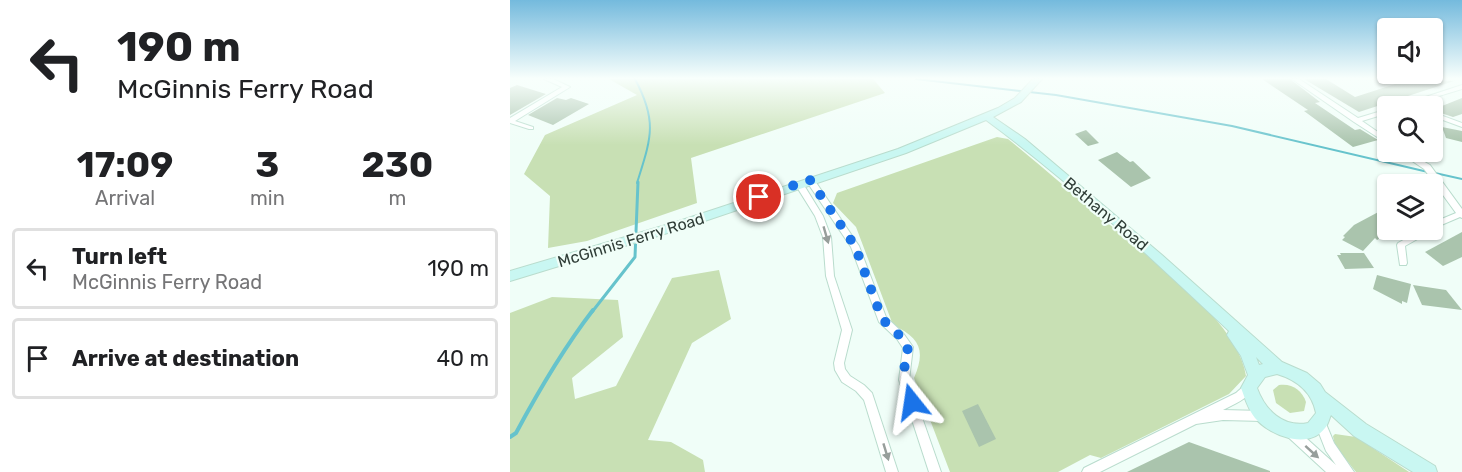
<!DOCTYPE html>
<style>
:root{--surface:#fff;--page:#f6f6f6;--text:#202124;--muted:#757577;--line:#e0e0e0}
body{margin:0;font-family:Rubik,sans-serif;background:var(--page);color:var(--text);height:100vh;display:flex;flex-direction:column;font-size:22px;white-space:nowrap}
*{box-sizing:border-box;margin:0}
p{font-size:20px;color:var(--muted)}
.icon{flex:none;width:33px;height:33px;fill:none;stroke:currentColor;stroke-width:2;stroke-linecap:round;stroke-linejoin:round}
.map{position:relative;flex:1;overflow:hidden}
.panel{display:flex;flex-direction:column;background:var(--surface);width:510px}
.panel>*{flex:none}
.banner{background:#fff;color:var(--text);overflow:hidden}
.controls{position:absolute;left:867px;top:18px;display:grid;gap:12px}
.controls a{display:grid;place-items:center;width:66px;height:66px;border-radius:6px;background:var(--surface);box-shadow:0 2px 4px #0004;font-size:30px}
.pin{position:absolute;display:grid;place-items:center;width:51px;height:51px;color:#fff;margin:-26px;border:3px solid #fff;border-radius:50%;box-shadow:0 2px 6px #0007}
.me{position:absolute;width:66px;margin:-33px;rotate:345deg;stroke-linejoin:round;filter:drop-shadow(0 0 4px #0008)}
.turn{display:flex;align-items:center;gap:21px;height:126px;padding:0 18px;font-size:27px}
.turn .icon{width:78px;height:78px;stroke-width:2.5}
.turn b{display:block;font-size:42px;line-height:51px}
.eta{display:flex;justify-content:space-evenly;align-items:center;height:102px;text-align:center}
.eta b{font-size:36px;font-weight:700;line-height:42px}
ul{padding:0;list-style:none}
li{display:flex;align-items:center;gap:18px;height:81px;margin:0 12px 9px;padding:0 6px;border:3px solid var(--line);border-radius:6px}
li div{flex:1}
li b{display:block;font-size:22px}
li em{font-style:normal}
main{display:flex;flex:1;min-height:0}
.map>svg:first-child{display:block}
</style>
<main>
<section class="panel">
<div class="banner">
<div class="turn"><svg class="icon" aria-label="left" viewBox="0 0 24 24"><path d="M17 20v-9H6M10 6l-5 5 5 5"/></svg><div><b>190 m</b>McGinnis Ferry Road</div></div>
</div>
<div class="eta">
<div><b>17:09</b><p>Arrival</p></div>
<div><b>3</b><p>min</p></div>
<div><b>230</b><p>m</p></div>
</div>
<ul>
<li><svg class="icon" aria-label="left" viewBox="0 0 24 24"><path d="M17 20v-9H6M10 6l-5 5 5 5"/></svg><div><b>Turn left</b><p>McGinnis Ferry Road</p></div><em>190 m</em></li>
<li><svg class="icon" aria-label="arrive" viewBox="0 0 24 24"><path d="M6 21V4h12l-3 4 3 4H6"/></svg><div><b>Arrive at destination</b></div><em>40 m</em></li>
</ul>
</section>
<div class="map">
<svg width="952" height="472" viewBox="0 0 952 472">
<rect width="100%" height="100%" fill="#f0fef8"/>
<g fill="#c8e0b4">
<path d="M99,79h264l12,14 -194,65 6,45 -110,38 -39,7 2,-52 -26,-22 21,-39 92,-40z"/>
<path d="M487,137l11,2c34,28 68,57 102,86 41,34 129,97 136,151l-17,18 -128,64 -11,-3 -32,17h-108l-36,-94c12,-28 6,-40 -21,-53l-37,-98 -23,-24 4,-10z"/>
<path d="M209,270l12,49 -39,24 -44,97 23,2 32,18 2,12h-195v-159l42,-16 66,3 5,37 -51,41 3,21 41,-13 56,-108z"/>
<path d="M769,385c13,-2 23,5 27,17l-2,9 -14,2 -14,-10 -3,-13z"/>
<path d="M825,434l21,3 53,35h-53l-21,-26 -2,-10z"/>
</g>
<g fill="none" stroke-linecap="round" stroke-linejoin="round">
<g stroke="#66c3cc" stroke-width="2">
<path d="M125,79c23,43 16,59 2,104"/>
<path d="M406,79l140,16 176,31 196,46"/>
<path d="M925,173l27,6"/>
</g>
<path stroke="#66c3cc" stroke-width="3" d="M82,312l43,-55 3,-75"/>
<path stroke="#66c3cc" stroke-width="4" d="M0,437l6,-4c23,-43 47,-84 77,-123"/>
</g>
<g fill="#aac4ad">
<path d="M752,79h28l30,23 -5,1 40,27 5,-1 18,11 -25,7 -49,-36 4,-1z"/>
<path d="M794,79h22l29,18 56,-18 43,2 -95,31z"/>
<path d="M7,85l29,9 -36,21v-27z"/>
<path d="M47,98l9,2 5,-2 18,6 -36,21 -25,-10z"/>
<path d="M952,98v16l-9,3 -21,-7z"/>
<path d="M932,127l20,4v11l-16,-4z"/>
<path d="M576,130l13,13 -11,3 -13,-12z"/>
<path d="M607,152l13,10 3,-1 18,17 -20,9 -33,-27z"/>
<path d="M874,209l4,3v22l-11,6 -2,-2 -12,13 -21,-11 3,-3 -2,-1 11,-11z"/>
<path d="M952,232v25l-19,9 -18,-14z"/>
<path d="M830,253h24l10,15 -29,1 -8,-14h4z"/>
<path d="M867,275l34,9 -4,19 -5,-2v3l-29,-15z"/>
<path d="M903,285l33,5 16,20 -40,-5z"/>
<path d="M468,404l18,35 -17,8 -17,-36z"/>
<path d="M679,442l81,29v1h-143z"/>
</g>
<g fill="none" stroke-linecap="round" stroke-linejoin="round">
<g stroke="#b9dccd" stroke-width="2">
<g id="street">
<path d="M34,79h9l17,8 -55,34 18,6v2h-4l-19,-6v-5l52,-31z"/>
<path d="M782,79h7l59,39 30,-9v4l-26,8 26,18v5l-34,-22z"/>
<path d="M952,85v4l-56,17h-8z"/>
<path d="M922,112l30,11v4l-30,-11z"/>
<path d="M889,152h8l23,13 32,44v9l-2,-1 -28,12v-6l24,-10 -32,-44z"/>
<path d="M297,178h6l46,68 27,71 17,16 10,14 -4,33 32,92h-12l-30,-92 4,-32 -6,-9 -18,-17 -28,-75 -44,-65 -1,-2z"/>
<path d="M286,182h6l21,34 8,21 3,39 18,54 -8,33 1,6 5,7 14,9 8,8 26,79h-12l-22,-72 -8,-9 -14,-9 -7,-12 -1,-7 8,-33 -16,-54 -3,-39 -8,-21 -20,-32z"/>
<path d="M911,230h10l-1,2 -25,14 2,17 -1,2h-6l-3,-20 1,-2z"/>
<path d="M739,383l4,2 1,3c-7,11 -19,16 -31,22l40,1 4,1 1,4 -1,4 -4,1 -40,-1 -27,4 -96,48h-18l2,-4 152,-75 9,-8z"/>
<path d="M810,418l4,1 10,24 20,29h-28l-38,-35 -2,-4 2,-4 4,-1 4,1 40,36 -10,-14 -11,-28 1,-4z"/>
</g>
</g>
<g stroke="#b9dccd" stroke-width="2">
<path id="secondary" d="M523,79h9l-21,23 -28,15 32,22 137,116 120,107 25,11 13,11 5,8 41,32 69,42 2,6h-24l-59,-36 -23,-21c-2,4 -3,10 -6,13 -17,23 -56,7 -70,-10 -7,-9 -10,-20 -14,-30l7,-13 -7,-19 -14,-21 2,-4c-78,-73 -157,-148 -243,-211l-80,33 -222,75 -174,53v-10l166,-49 222,-73 100,-41 17,-10zM746,357l7,7 -4,1zM767,374c20,6 35,18 39,39l-8,10c-25,5 -43,-13 -51,-35l8,-11z"/>
</g>
<use href="#street" fill="#fff" fill-rule="evenodd"/>
<use href="#secondary" fill="#c9f7f2" fill-rule="evenodd"/>
</g>
<defs><path id="oneway-solid" d="M-6-.8H1V-3.2L6.5 0L1 3.2V.8H-6Z" transform="scale(1.5)"/></defs>
<g fill="#979e9b">
<use href="#oneway-solid" transform="translate(316 235) rotate(74)"/>
<use href="#oneway-solid" transform="translate(376 452) rotate(73)"/>
<use href="#oneway-solid" transform="translate(802 452) rotate(42)"/>
</g>
<linearGradient id="sky" x2="0" y2="1"><stop stop-color="#74badd"/><stop offset="0.54" stop-color="#f8fffc"/><stop offset="1" stop-color="#f8fffc" stop-opacity="0"/></linearGradient>
<rect width="952" height="145" fill="url(#sky)"/>
<g fill="none" stroke-linecap="round" stroke-linejoin="round">
<path stroke="#1a73e8" stroke-width="10" stroke-dasharray="0 18" d="M249,197l51,-17 45,66 27,73 18,17 8,11 -5,29 9,26"/>
</g>
<g text-anchor="middle" dominant-baseline="central" stroke-width="4.5" stroke-linejoin="round" paint-order="stroke">
<g font-size="16" fill="#2f3d37" stroke="#f0fef8">
<text transform="translate(596 214) rotate(40)">Bethany Road</text>
<text transform="translate(121 240) rotate(-17)">McGinnis Ferry Road</text>
</g>
</g>
</svg>
<div class="controls">
<a><svg class="icon" aria-label="sound" viewBox="0 0 24 24"><path d="M4 9h4l5-4v14l-5-4H4zM17 9q2 3 0 6"/></svg></a>
<a><svg class="icon" aria-label="search" viewBox="0 0 24 24"><circle cx="10" cy="10" r="6"/><path d="M15 15l6 6"/></svg></a>
<a><svg class="icon" aria-label="layers" viewBox="0 0 24 24"><path d="M12 4l9 5-9 5-9-5zM3 14l9 5 9-5"/></svg></a>
</div>
<div class="pin" style="left:249px;top:197px;background:#d93025"><svg class="icon" aria-label="arrive" viewBox="0 0 24 24"><path d="M6 21V4h12l-3 4 3 4H6"/></svg></div>
<svg class="me" style="left:402px;top:402px" viewBox="-20 -20 40 40"><path d="M0-17L14 15 0 8-14 15z" fill="#1a73e8" stroke="#fff" stroke-width="4"/></svg>
</div>
</main>
